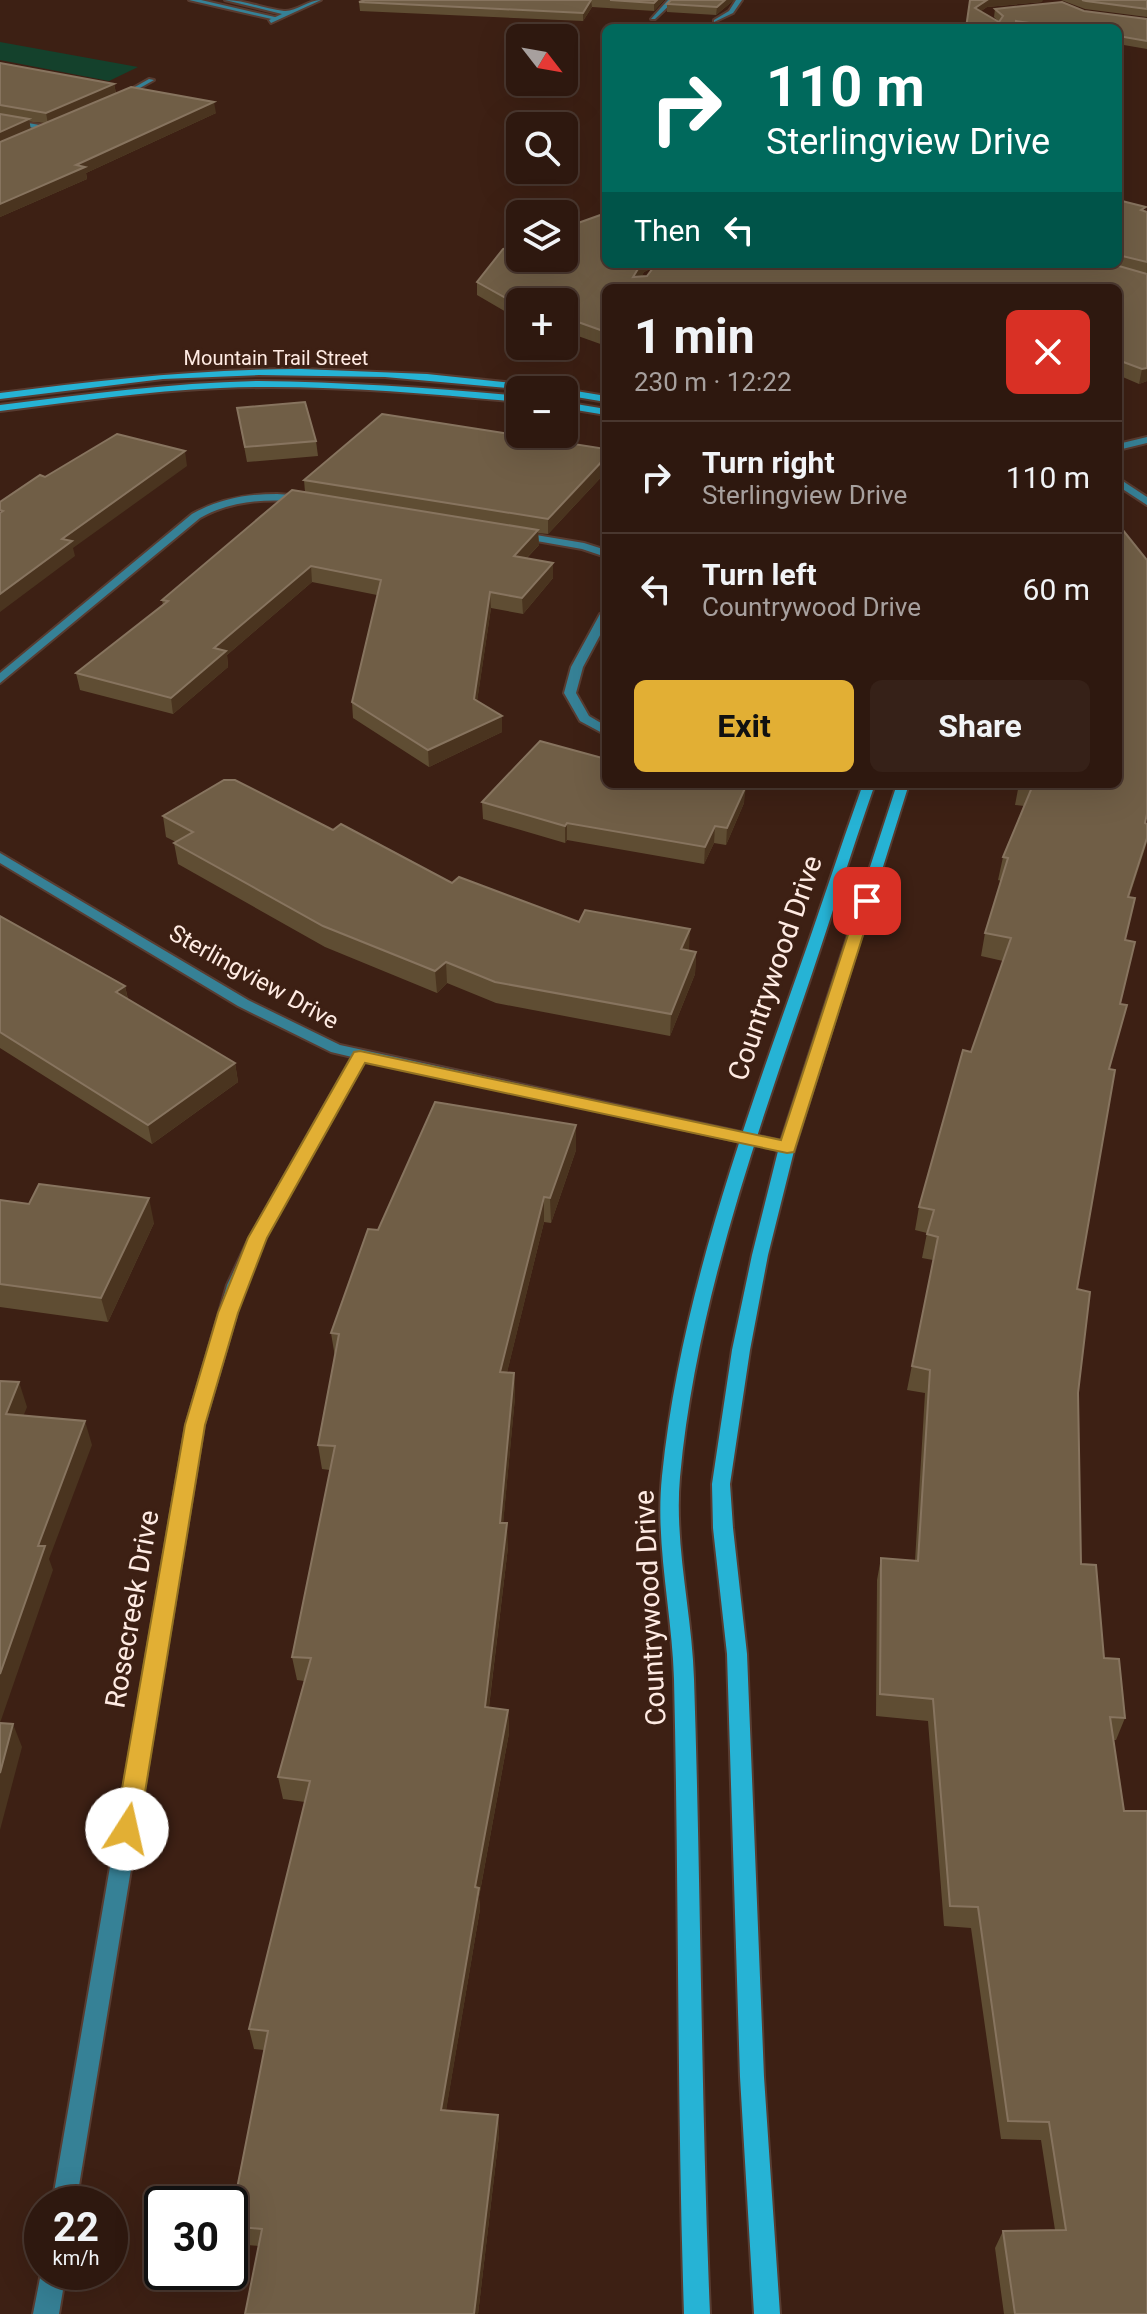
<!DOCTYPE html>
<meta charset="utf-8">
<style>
:root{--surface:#2e180f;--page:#362118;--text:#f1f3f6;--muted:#a7a09e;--line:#49372f;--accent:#e2af34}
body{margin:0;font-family:Roboto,sans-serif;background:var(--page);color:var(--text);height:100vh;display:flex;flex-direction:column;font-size:30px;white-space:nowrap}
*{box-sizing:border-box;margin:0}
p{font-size:26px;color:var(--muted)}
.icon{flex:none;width:44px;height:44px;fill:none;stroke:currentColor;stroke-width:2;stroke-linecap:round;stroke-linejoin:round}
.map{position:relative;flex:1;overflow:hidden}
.sheet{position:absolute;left:602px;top:284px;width:520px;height:504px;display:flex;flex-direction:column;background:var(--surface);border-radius:12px;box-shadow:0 8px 32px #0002,0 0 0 2px var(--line)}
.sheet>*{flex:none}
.guide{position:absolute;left:602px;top:24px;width:520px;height:244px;border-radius:12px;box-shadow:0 8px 32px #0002,0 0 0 2px var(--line);background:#00695c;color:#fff;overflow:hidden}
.needle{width:52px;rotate:121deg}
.controls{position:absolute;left:506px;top:24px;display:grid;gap:16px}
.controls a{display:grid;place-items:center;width:72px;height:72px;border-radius:12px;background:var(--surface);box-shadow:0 8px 32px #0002,0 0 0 2px var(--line);font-size:40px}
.speed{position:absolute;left:24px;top:2186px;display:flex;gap:16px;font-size:40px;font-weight:700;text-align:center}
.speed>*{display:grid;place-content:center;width:104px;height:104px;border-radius:50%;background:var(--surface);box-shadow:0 8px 32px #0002,0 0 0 2px var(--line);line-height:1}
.speed small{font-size:20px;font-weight:400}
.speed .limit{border:4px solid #111;border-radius:12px;background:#fff;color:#111}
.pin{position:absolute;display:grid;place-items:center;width:68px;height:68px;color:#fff;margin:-34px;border-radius:16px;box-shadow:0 4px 12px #0006}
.me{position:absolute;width:88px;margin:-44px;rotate:10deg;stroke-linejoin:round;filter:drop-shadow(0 0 6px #0008)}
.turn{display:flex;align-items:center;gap:28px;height:168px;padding:0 32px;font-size:36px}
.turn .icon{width:104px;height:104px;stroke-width:2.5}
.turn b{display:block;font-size:56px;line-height:68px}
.then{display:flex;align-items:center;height:76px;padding:0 32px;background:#0003;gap:16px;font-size:30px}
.round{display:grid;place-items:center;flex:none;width:84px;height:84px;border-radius:12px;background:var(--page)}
.headline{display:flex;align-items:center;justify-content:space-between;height:136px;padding:0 32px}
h1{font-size:48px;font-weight:700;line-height:60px}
.button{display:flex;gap:16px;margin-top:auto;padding:16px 32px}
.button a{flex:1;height:92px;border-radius:12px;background:var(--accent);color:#111;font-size:32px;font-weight:700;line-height:92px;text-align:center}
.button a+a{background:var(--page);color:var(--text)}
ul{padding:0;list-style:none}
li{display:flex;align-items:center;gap:24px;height:112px;padding:0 32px;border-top:2px solid var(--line)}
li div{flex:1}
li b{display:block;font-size:30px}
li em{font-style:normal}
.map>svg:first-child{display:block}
</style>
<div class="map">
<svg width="1147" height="2314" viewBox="0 0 1147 2314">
<rect width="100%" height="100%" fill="#3d2014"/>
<path fill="#14412c" d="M0,43v-1l138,25 -29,14 -109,-21z"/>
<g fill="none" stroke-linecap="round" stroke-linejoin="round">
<g stroke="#583c31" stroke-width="4">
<g id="lane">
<path d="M189,0h12l78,18 -3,2z"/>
<path d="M668,0h7l-20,19h-4z"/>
<path d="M736,0h6l-9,13 -19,9v-2l15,-9z"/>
</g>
</g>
<g stroke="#583c31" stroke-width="4">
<g id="street">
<path d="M225,0c20,0 39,9 59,11 12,1 24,-11 37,-11l-50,23 -2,-3 13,-6z"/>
<path d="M149,79l5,1 -30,17 -5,-1z"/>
<path d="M0,118l45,8 4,2 -4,2 -45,-8z"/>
<path d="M1147,437v6l-29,7v-6z"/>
<path d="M1118,478l29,19v8l-29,-19z"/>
<path d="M277,494l29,2 5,3 -5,3c-38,-3 -72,-3 -106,16l-200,165v-10l192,-159c27,-15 54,-20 85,-20z"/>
<path d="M518,532l66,11 22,7v7l-24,-8 -68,-12 -1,-2z"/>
<path d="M606,611v13l-23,43 -7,26 13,23 17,10v9l-26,-14 -16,-28 7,-26 29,-53z"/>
<path d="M0,853l248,147 92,45 447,97 8,5 -8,5 -422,-92 -100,178 -20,47 -41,140 -128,779h-24l134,-779 41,-140 22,-47 103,-181 -21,-5 -93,-46 -238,-143z"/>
<path d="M42,2268v4h24l-7,42h-26z"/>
</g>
</g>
<g stroke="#583c31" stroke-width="4">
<g id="secondary">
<path d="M301,369l126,5 125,13 5,3h-29l-143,-13 -126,-2 -96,4 -163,20v-6c101,-13 200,-24 301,-24z"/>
<path d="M258,381c87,1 175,7 262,15v6c-100,-9 -200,-18 -300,-14 -74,3 -147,14 -220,23v-6c86,-11 171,-22 258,-24z"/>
<path d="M564,389l42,7v6l-42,-7v-5h-3z"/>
<path d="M564,402l42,7v6l-42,-7z"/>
<path d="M863,784h12c-25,71 -47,144 -72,216 -53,154 -108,313 -123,477 -6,68 12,135 14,202 7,212 7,424 16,635h-26c-7,-212 -5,-423 -10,-635 -2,-68 -19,-135 -12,-203 17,-167 74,-328 129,-484 25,-69 47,-139 72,-208z"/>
<path d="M897,784h12l-114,363 -27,108 -18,95 -20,134 3,44 14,126 17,423 16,237h-26l-14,-237 -13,-423 -14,-126 -1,-44 20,-134 20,-95 27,-108z"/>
</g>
</g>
<use href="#lane" fill="#368196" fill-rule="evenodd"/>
<use href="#street" fill="#368196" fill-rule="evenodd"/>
<use href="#secondary" fill="#26b3d5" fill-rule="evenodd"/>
</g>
<g fill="#5f4d33" fill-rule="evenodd">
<path d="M365,0h299l-10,11 -62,-4 -9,14 -223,-10 -1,-9z"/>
<path d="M734,0l-18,15 -49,-3v-8z"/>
<path d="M970,0l72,2 -55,5 -6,4 18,11 -5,-5 1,-8 89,2 63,8v30l-29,-5v-16h-152z"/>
<path d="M1061,0h86v17l-62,-8z"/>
<path d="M0,63l114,21 2,9 100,20 -130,60 1,6 -87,38zM29,121l4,1 12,1 -15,6z"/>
<path d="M1118,200l29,12v169l-8,3 -21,-9v-87h-512v58l-42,-15v-29h-44v18l-43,-25v-13l183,-18h458zM660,264l-13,12 -6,1 3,-5z"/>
<path d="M237,408l79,33 2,15 -71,6z"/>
<path d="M606,449v23l-58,62 -10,-1 1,12 -12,13 26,5v15l-30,36 -32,-6 -14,93 25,15v16l-73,35 -76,-49 -1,-16 25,-107 -65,-13 -85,73 1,12 -55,47 -93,-24 -4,-17 87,-68 -1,-5 143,-108 -1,-12z"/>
<path d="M1019,784h99l11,113 -9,107 -11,65 -32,220 1,104 3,171 23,94 21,60 -9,22h-3l34,574h-143l-9,-66 8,-17 52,-1 -14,-90 -40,-1 -30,-211 -27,-2 -16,-205 -52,-5 1,-136 4,-22 34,3 10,-168 -18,-3 26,-130 -11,-2 5,-25 -12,-3 4,-23 84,-246 -22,-5 4,-23 16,-52 -3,-1 5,-23 21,-51 -9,-1z"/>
<path d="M482,802l262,1 -18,42 -12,-2 -10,21 -137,-24 -2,3 -82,-24z"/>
<path d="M163,816l170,14 119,53 127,39 117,30 -1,22 -25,62 -174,-33 -49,-20 -10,10 -112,-46 -147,-83 -4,-21 2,-1 -10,-5z"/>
<path d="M0,916l125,70 3,13 107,64 3,19 -86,62 -152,-96z"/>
<path d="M576,1150l-25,73 -7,-1 -37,150 7,1 1,24 -12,126 5,24 -19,160 19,3 1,23 -30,164 1,12 -34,201 52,5 1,20 -21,179h-233l14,-68 -23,-2 -6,-16v-4l34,-174 -10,-1 -5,-20 56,-227 -22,-3 -5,-22 26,-96 -7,-1 -5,-23 38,-187 -8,-1 -4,-24 17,-88 -4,-24 47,-103z"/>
<path d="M0,1200l154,23 -46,99 -108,-15z"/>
</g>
<g fill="#4a341f">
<path d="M591,0l1,7 -9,14v-8z"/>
<path d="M657,0h7l-10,11v-8z"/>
<path d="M725,0h9l-18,15 1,-8z"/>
<path d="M987,0h56l-1,2 -55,5 -13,9 1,-8z"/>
<path d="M114,84l2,10 -68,30 -2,-11z"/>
<path d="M214,102l2,11 -130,60 1,6 -87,38v-13l76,-39z"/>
<path d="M29,119l2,11 -31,14v-12z"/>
<path d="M641,264h19l-16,8 -10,16 -1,-11z"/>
<path d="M1147,368v13l-8,3 3,-15z"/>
<path d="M185,451l2,15 -114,82 2,8 -75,56v-18l62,-55z"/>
<path d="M606,457v15l-58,62v-15z"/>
<path d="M538,530l1,15 -25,26v-15z"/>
<path d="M553,563v15l-30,36 -1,-16z"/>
<path d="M311,566l1,16 -85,73 1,12 -55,47 -2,-16 43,-50z"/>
<path d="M490,592l1,16 -16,107 -1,-16z"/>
<path d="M502,716v16l-73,35 -1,-17z"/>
<path d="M746,786l-2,17 -18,42 1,-17z"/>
<path d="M567,823v17l-2,3v-17z"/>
<path d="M715,826l-1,17 -10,21 1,-17z"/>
<path d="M1147,838v5l-25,77 6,-23z"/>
<path d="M690,929l-1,21 -9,21 1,-22z"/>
<path d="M696,952l-1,22 -25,62 1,-22z"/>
<path d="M446,962l1,21 -10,10 -2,-22z"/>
<path d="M125,986l4,19 -13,-13z"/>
<path d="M235,1063l3,19 -86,62 -4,-19z"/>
<path d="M576,1125v25l-25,73 -1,-25z"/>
<path d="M544,1197v25l-43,175 -1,-25z"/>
<path d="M149,1198l5,25 -46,99 -7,-24z"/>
<path d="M514,1373l1,24 -14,150 -1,-24z"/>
<path d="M19,1382l8,25 -13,32 -8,-25z"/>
<path d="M85,1421l7,24 -43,114 4,11 -53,153v-49l38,-128z"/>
<path d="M507,1523l1,24 -22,183 -1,-23z"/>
<path d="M508,1710l1,23 -30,164 1,12 -37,220 -2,-19 34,-223z"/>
<path d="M13,1724l9,23 -22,83v-57z"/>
<path d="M498,2115l1,20 -21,179h-4z"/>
</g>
<g fill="#705e46" stroke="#87745f" stroke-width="2">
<path d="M365,0h226l-8,13 -224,-11z"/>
<path d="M610,0h47l-3,3z"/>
<path d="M671,0h54l-8,7 -50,-3z"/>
<path d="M970,0h17l-12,8 24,14 4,-6 -8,-7 67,-7 22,9 63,8v22l-29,-5v-8h-54l-48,-7v7h-50z"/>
<path d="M1082,0h65v9l-61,-8z"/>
<path d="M0,63l114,21 -68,29 -46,-8z"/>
<path d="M131,87l83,15 -138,63 9,2 -85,37v-62z"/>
<path d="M0,114l29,5 -29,13z"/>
<path d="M1118,200l28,7 -5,3 6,2v50l-29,-7z"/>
<path d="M606,213v51h35l-8,13 14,-1 6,-8 7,-4h452l35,10v94l-5,1 -24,-9v-72h-512v44l-42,-15v-15h-44v4l-43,-24 26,-33 17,-6v15h44v-30z"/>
<path d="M305,402l11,39 -71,6 -8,-39z"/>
<path d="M382,414l224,35v8l-58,62 -244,-39z"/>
<path d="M117,434l68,17 -123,88 10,2 -72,53v-81l3,-2 -3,-1v-8l40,-27 5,2z"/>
<path d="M292,490l246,40 -24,26 39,7 -31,35 -32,-6 -16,107 28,17 -74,34 -76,-48 29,-122 -70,-14 -97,82 12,3 -55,47 -95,-25 92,-72 -6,-1z"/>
<path d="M1118,524l29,36v254l-2,9 2,1v14l-19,59 7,1 -10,42 10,2 -15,62 7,1 -18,64 6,1 -38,219 13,3 -12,101 3,171 15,1 8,93 15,1 6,59 -15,-1 14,94h23v503h-132l-12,-83 63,-1 -17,-108 -41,-1 -30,-214 -28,-1 -17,-207 -53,-5 1,-136 37,3 12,-191 -18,-4 26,-129 -11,-3 7,-24 -15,-3 44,-157 8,2 40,-114 -26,-5 23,-75 -5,-1 30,-72 -4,-1h89z"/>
<path d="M540,741l66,18v25h126l14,2 -19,42 -12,-2 -10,21 -138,-24 -2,3 -83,-24z"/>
<path d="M224,780h11l98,50 8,-6 111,59 7,-6 120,45 6,-12 105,19 -9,20 15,3 -25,62 -176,-32 -49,-20 -11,9 -112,-45 -149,-83 19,-11 -30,-16z"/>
<path d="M0,916l125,70 -9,6 119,71 -87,62 -148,-93z"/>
<path d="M435,1102l141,23 -26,73 -6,-1 -44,175 14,1 -14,150h7l-22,184 23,3 -33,177 4,1 -38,222 57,5 -24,199h-229l17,-85 -32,-3v-2l38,-193 -19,-2 61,-248 -32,-4 33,-119 -19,-1 43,-211 -17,-1 21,-111 -8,-1 37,-104 10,1z"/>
<path d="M39,1184l110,14 -48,100 -101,-14v-84l29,4z"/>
<path d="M0,1381l19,1 -13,32 79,7 -47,125h7l-45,128z"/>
<path d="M0,1723l13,1 -13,49z"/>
</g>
<path fill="#e2af34" stroke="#937222" stroke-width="2" d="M867,897l7,4 -80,251 -7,1 -422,-90 -98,175 -29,75 -33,112 -66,404 -3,8 -9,3 -9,-3 -3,-8 70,-404 33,-112 30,-75 106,-186 6,-1 421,89 78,-239z"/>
<g text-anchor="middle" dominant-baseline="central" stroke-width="6" stroke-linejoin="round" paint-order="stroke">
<g font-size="20" fill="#ffebe3" stroke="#3d2014">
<text x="276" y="358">Mountain Trail Street</text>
</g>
<g font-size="24" fill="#ffebe3" stroke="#3d2014">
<text transform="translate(254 977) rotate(29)">Sterlingview Drive</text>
</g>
<g font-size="28" fill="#ffebe3" stroke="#3d2014">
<text transform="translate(775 968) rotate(-71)">Countrywood Drive</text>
<text transform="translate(650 1608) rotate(-93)">Countrywood Drive</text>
<text transform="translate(132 1609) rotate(-80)">Rosecreek Drive</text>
</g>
</g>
</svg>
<div class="controls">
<a><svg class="needle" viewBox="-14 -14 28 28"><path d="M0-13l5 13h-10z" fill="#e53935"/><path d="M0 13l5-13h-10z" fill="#a7a09e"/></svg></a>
<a><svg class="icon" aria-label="search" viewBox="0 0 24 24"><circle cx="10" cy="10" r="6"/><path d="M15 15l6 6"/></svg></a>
<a><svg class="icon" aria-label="layers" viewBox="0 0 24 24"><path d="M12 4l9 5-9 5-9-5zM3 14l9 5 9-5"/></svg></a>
<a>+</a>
<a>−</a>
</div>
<div class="speed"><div>22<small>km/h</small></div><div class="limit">30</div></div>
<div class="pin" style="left:867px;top:901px;background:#d93025"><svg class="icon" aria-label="arrive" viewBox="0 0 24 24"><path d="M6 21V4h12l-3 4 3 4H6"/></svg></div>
<svg class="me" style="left:127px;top:1829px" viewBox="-20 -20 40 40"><circle r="19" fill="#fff"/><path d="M0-13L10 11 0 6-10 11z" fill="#e2af34"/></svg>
<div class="guide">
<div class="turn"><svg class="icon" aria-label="right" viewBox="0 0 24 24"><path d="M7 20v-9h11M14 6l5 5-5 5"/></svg><div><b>110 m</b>Sterlingview Drive</div></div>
<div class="then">Then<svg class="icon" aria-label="left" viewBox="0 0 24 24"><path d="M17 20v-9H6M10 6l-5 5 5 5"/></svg></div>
</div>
<section class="sheet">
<div class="headline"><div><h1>1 min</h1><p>230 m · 12:22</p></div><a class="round" style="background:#d93025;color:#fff"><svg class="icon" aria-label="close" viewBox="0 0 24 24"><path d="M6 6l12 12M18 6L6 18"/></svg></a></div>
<ul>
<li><svg class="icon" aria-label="right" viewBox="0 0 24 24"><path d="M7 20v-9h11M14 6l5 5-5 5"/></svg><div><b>Turn right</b><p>Sterlingview Drive</p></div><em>110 m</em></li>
<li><svg class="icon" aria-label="left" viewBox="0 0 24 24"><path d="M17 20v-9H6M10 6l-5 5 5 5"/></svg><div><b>Turn left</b><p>Countrywood Drive</p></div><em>60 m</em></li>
</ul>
<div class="button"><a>Exit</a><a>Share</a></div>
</section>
</div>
